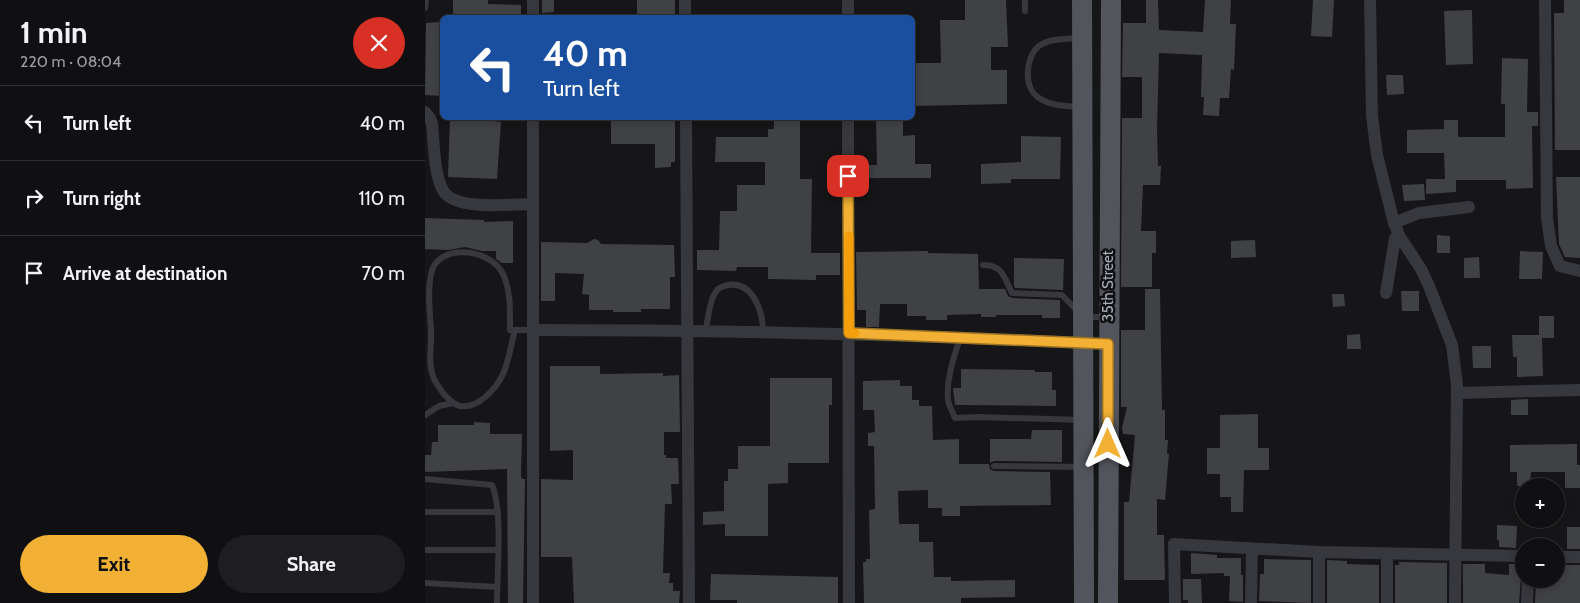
<!DOCTYPE html>
<meta charset="utf-8">
<style>
:root{--surface:#101012;--page:#1e1e20;--text:#f1f3f6;--muted:#9c9d9f;--line:#303032;--accent:#f2b134}
body{margin:0;font-family:Cabin,sans-serif;background:var(--page);color:var(--text);height:100vh;display:flex;flex-direction:column;font-size:19px;white-space:nowrap}
*{box-sizing:border-box;margin:0}
p{font-size:16px;color:var(--muted)}
.icon{flex:none;width:28px;height:28px;fill:none;stroke:currentColor;stroke-width:2;stroke-linecap:round;stroke-linejoin:round}
.map{position:relative;flex:1;overflow:hidden}
.side{display:flex;flex-direction:column;background:var(--surface);width:425px}
.side>*{flex:none}
.hud{position:absolute;left:15px;top:15px;width:475px;height:105px;border-radius:8px;box-shadow:0 2px 8px #0003,0 0 0 1px var(--line);background:#1a4fa0;color:#fff;overflow:hidden}
.buttons{position:absolute;left:1090px;top:478px;display:grid;gap:10px}
.buttons a{display:grid;place-items:center;width:50px;height:50px;border-radius:50%;background:var(--surface);box-shadow:0 2px 8px #0003,0 0 0 1px var(--line);font-size:25px}
.pin{position:absolute;display:grid;place-items:center;width:42px;height:42px;color:#fff;margin:-21px;border-radius:10px;box-shadow:0 2px 8px #0006}
.me{position:absolute;width:55px;margin:-28px;rotate:0deg;stroke-linejoin:round;filter:drop-shadow(0 0 4px #0008)}
.turn{display:flex;align-items:center;gap:18px;height:105px;padding:0 20px;font-size:22px}
.turn .icon{width:65px;height:65px;stroke-width:2.5}
.turn b{display:block;font-size:35px;line-height:42px}
.round{display:grid;place-items:center;flex:none;width:52px;height:52px;border-radius:26px;background:var(--page)}
.summary{display:flex;align-items:center;justify-content:space-between;height:85px;padding:0 20px}
h1{font-size:30px;font-weight:700;line-height:38px}
.action{display:flex;gap:10px;margin-top:auto;padding:10px 20px}
.action a{flex:1;height:58px;border-radius:30px;background:var(--accent);color:#111;font-size:20px;font-weight:700;line-height:58px;text-align:center}
.action a+a{background:var(--page);color:var(--text)}
ul{padding:0;list-style:none}
li{display:flex;align-items:center;gap:15px;height:75px;padding:0 20px;border-top:1px solid var(--line)}
li div{flex:1}
li b{display:block;font-size:19px}
li em{font-style:normal}
main{display:flex;flex:1;min-height:0}
.map>svg:first-child{display:block}
</style>
<main>
<section class="side">
<div class="summary"><div><h1>1 min</h1><p>220 m · 08:04</p></div><a class="round" style="background:#d93025;color:#fff"><svg class="icon" aria-label="close" viewBox="0 0 24 24"><path d="M6 6l12 12M18 6L6 18"/></svg></a></div>
<ul>
<li><svg class="icon" aria-label="left" viewBox="0 0 24 24"><path d="M17 20v-9H6M10 6l-5 5 5 5"/></svg><div><b>Turn left</b></div><em>40 m</em></li>
<li><svg class="icon" aria-label="right" viewBox="0 0 24 24"><path d="M7 20v-9h11M14 6l5 5-5 5"/></svg><div><b>Turn right</b></div><em>110 m</em></li>
<li><svg class="icon" aria-label="arrive" viewBox="0 0 24 24"><path d="M6 21V4h12l-3 4 3 4H6"/></svg><div><b>Arrive at destination</b></div><em>70 m</em></li>
</ul>
<div class="action"><a>Exit</a><a>Share</a></div>
</section>
<div class="map">
<svg width="1155" height="603" viewBox="0 0 1155 603">
<rect width="100%" height="100%" fill="#161618"/>
<g fill="#404145">
<path d="M28,0h35v4l33,1v13h-68z"/>
<path d="M117,0h12v12l-12,1z"/>
<path d="M212,0h38v15l-16,1v2h-22z"/>
<path d="M540,0h41l2,47h-17v23h16v34l-94,2v-43h28l-1,-43h25z"/>
<path d="M721,0h12l1,30 44,2 2,-32h26l-1,24h6l-2,46 -3,-1 -2,29h-9l-1,18 -16,-1 1,-18h-3l1,-42 -43,-2 -2,76 1,37h3l-1,19h-17l-2,46h15v22h-4v34h-31l1,-169h20v-41h-20l1,-54h23z"/>
<path d="M888,0h21l-2,37 -21,-1z"/>
<path d="M1139,0h16v150h-25l-1,-137h10z"/>
<path d="M1047,10l1,54 -27,1 -2,-54z"/>
<path d="M16,22l2,74 -18,-1 1,-72z"/>
<path d="M1077,58l26,1 -1,53h11v14h-6l1,62 -27,1v-9h-50v12l-30,2v-15h19l-1,-26h-37v-23l37,-1v-9h14v17h47v-33h-4z"/>
<path d="M961,75h17l1,19 -17,1z"/>
<path d="M25,118h43v3l8,1 -4,57 -49,-2z"/>
<path d="M186,118h64v44h-4v5l-16,1v-24h-44z"/>
<path d="M349,118h26v61h12l-1,74h29v22h-24v5l-48,-1v-12h-31l-1,4 -39,-1v-20h22l1,-39h17v-26h28v-23h-50l1,-25h52v-8h6z"/>
<path d="M451,118h27v18l12,-1v29h16v14h-63v-13h9z"/>
<path d="M596,136l40,1 -1,42h-49v4l-30,1v-20l40,-2z"/>
<path d="M1131,177h24v81l-15,-1 -6,-13z"/>
<path d="M999,184l1,16 -21,1 -2,-16z"/>
<path d="M0,218l59,2v2l29,-1v42h-11l-6,-4v-8h-14l-17,-4 -17,3 -23,-1z"/>
<path d="M1012,235l13,1v17h-13z"/>
<path d="M169,239l4,1 3,4 73,1 1,32h-5v32h-29v3h-28v-2h-24v-15l-7,-1 2,-20 -29,-1v28h-14v-59l46,1z"/>
<path d="M830,240l1,17 -25,1v-17z"/>
<path d="M503,251v2l50,1 1,35h26l3,7 4,2 48,2v18h-18v-3h-46v2h-15v-3l-34,1v5h-21v-4h-19v-12h-27l-1,23h-13v-17h-9l-1,-58z"/>
<path d="M1095,251l23,1 -1,27h-23z"/>
<path d="M1054,257l1,21h-16v-20z"/>
<path d="M589,258l50,1 -1,31 -48,-2 -1,-3z"/>
<path d="M720,289h15l2,121h3v30h3l-1,14h2l-4,46 -8,-1v36h7l1,45h-41v-78h5l6,-67 -12,-1 -1,-6 5,-21h-6v-77h24z"/>
<path d="M976,291h18v20h-17z"/>
<path d="M907,294h12l1,12 -12,1z"/>
<path d="M1114,316h15v22h-12l1,38 -26,1v-20h-4l-1,-22h27z"/>
<path d="M935,334l1,15h-14v-14z"/>
<path d="M1047,346h19v22h-18z"/>
<path d="M125,366h50v8l63,-1v3l16,-1 1,57h-16v23h2v3h12l1,26h-8l1,20h-7l-2,69h7l-1,10h4v8h7l-1,12h-105l-2,-46h-31v-78l32,1v-30l-23,1z"/>
<path d="M536,369l74,1v2h17v18h4v16l-101,-1 -2,-17h8z"/>
<path d="M345,378h62v27h-3v58h-41v20l-20,1v52h-43v-12l-22,1v-13l21,-1v-30h4v-12h10v-23h32z"/>
<path d="M475,380v6h12v14h7v6h13l1,34 26,-1v25h30l1,5 4,2 56,1 1,33 -91,1v10h-18v-8h-14v-18l-30,1 1,33h20v18h14l1,35h17v4l64,-1v17l-54,1v5h-97l-1,-41h3v-3h4l-1,-49 6,-1 -1,-63h-6v-13l7,-1 -1,-22h-11v-29z"/>
<path d="M1103,399v16h-17v-15z"/>
<path d="M833,414v34h11v22h-25l-1,42h-12v-15h-11v-23h-13v-26h13v-33z"/>
<path d="M49,422l16,1v11h32l-1,42 1,3h3l-2,124h-15l-1,-134 -82,3v-17h6l1,-13h6v-17h36z"/>
<path d="M607,430h30v32l-68,-1 -4,2v-24h41z"/>
<path d="M1152,444v21h3v23h-15v-16h-34l-1,14h-13v-14h-7v-27z"/>
<path d="M1072,525l20,1 -1,22 -17,-1v-7h-2z"/>
<rect x="1142" y="527" width="13" height="22"/>
<path d="M766,553l26,2v3h24v17h2v27l-14,-1 1,-25h-6v-3l-33,1z"/>
<path d="M839,559l47,1v43l-52,-2 1,-27h4z"/>
<path d="M902,560l20,1v3l32,1v38h-52z"/>
<path d="M974,562l48,1v40h-52v-38h4z"/>
<path d="M1038,564h22v9l24,2v-11h13l-3,39h-56z"/>
<path d="M1131,565h24v38h-45l1,-24h20z"/>
<path d="M286,574l127,3v26h-101v-3h-27z"/>
<path d="M758,579h18l1,24h-14v-3h-5z"/>
</g>
<g fill="none" stroke-linecap="round" stroke-linejoin="round">
<g stroke="#37383d" stroke-width="6">
<path d="M0,8l1,-8"/>
<path d="M600,11v-11"/>
<path d="M655,107c-14,-1 -29,-1 -41,-9 -16,-10 -14,-41 0,-52 10,-8 29,-7 42,-8"/>
<path d="M558,265c20,0 21,12 29,28l50,2 21,22h24"/>
<path d="M90,330c-4,14 -6,31 -12,44 -7,15 -25,35 -43,32 -11,-3 -21,-18 -26,-27 -7,-16 -2,-32 -3,-48 -1,-19 -4,-38 0,-57 6,-32 60,-26 72,0 8,17 7,38 7,56h22"/>
<path d="M281,330c2,-12 3,-27 9,-37 2,-5 8,-7 13,-8 25,-4 35,27 35,46"/>
<path d="M535,338c-6,19 -14,41 -12,62 1,6 5,13 7,18l22,-1 105,3"/>
<path d="M0,415l14,-9 14,-3"/>
<path d="M569,466l88,1"/>
<path d="M0,479l67,6c11,26 5,87 5,118"/>
<path d="M0,512h73"/>
<path d="M0,550h72"/>
<path d="M0,583l72,4"/>
</g>
<g stroke="#37383d" stroke-width="12">
<path d="M260,0v18"/>
<path d="M423,0v18"/>
<path d="M945,0l2,116 5,39 17,68 6,14 21,32 8,17 23,59 5,40 -2,218"/>
<path d="M1120,0l2,218 4,28 9,20 20,5"/>
<path d="M108,18v-18"/>
<path d="M0,112l5,6 2,6c2,19 2,53 12,68 14,19 66,12 88,12"/>
<path d="M108,118v485"/>
<path d="M261,118l3,485"/>
<path d="M423,118l1,485"/>
<path d="M969,223l25,-10 50,-6"/>
<path d="M961,293l9,-55"/>
<path d="M107,330c192,0 384,5 576,14"/>
<path d="M1032,393l123,-3"/>
<path d="M1131,557h24"/>
<path d="M750,603l-1,-59 145,8 205,4"/>
<path d="M826,603l1,-54"/>
<path d="M894,603v-51"/>
<path d="M962,603v-49"/>
<path d="M1102,603l1,-24"/>
</g>
<g stroke="#53555c" stroke-width="20">
<path d="M657,0l2,603"/>
<path d="M683,603l3,-603"/>
</g>
</g>
<g fill="none" stroke-linecap="round" stroke-linejoin="round">
<g stroke="#9d7322" stroke-width="12">
<path id="route" d="M423,176l1,157 259,11v100"/>
</g>
<use href="#route" stroke="#f2b134" stroke-width="9"/>
<path stroke="#f59e0b" stroke-width="9" d="M424,236v97h6"/>
</g>
<g text-anchor="middle" dominant-baseline="central" stroke-width="5" stroke-linejoin="round" paint-order="stroke">
<g font-size="15" fill="#a8adb8" stroke="#111113">
<text transform="translate(683 286) rotate(-90)">35th Street</text>
</g>
</g>
</svg>
<div class="buttons">
<a>+</a>
<a>−</a>
</div>
<div class="pin" style="left:423px;top:176px;background:#d93025"><svg class="icon" aria-label="arrive" viewBox="0 0 24 24"><path d="M6 21V4h12l-3 4 3 4H6"/></svg></div>
<svg class="me" style="left:683px;top:444px" viewBox="-20 -20 40 40"><path d="M0-17L14 15 0 8-14 15z" fill="#f2b134" stroke="#fff" stroke-width="4"/></svg>
<div class="hud">
<div class="turn"><svg class="icon" aria-label="left" viewBox="0 0 24 24"><path d="M17 20v-9H6M10 6l-5 5 5 5"/></svg><div><b>40 m</b>Turn left</div></div>
</div>
</div>
</main>
